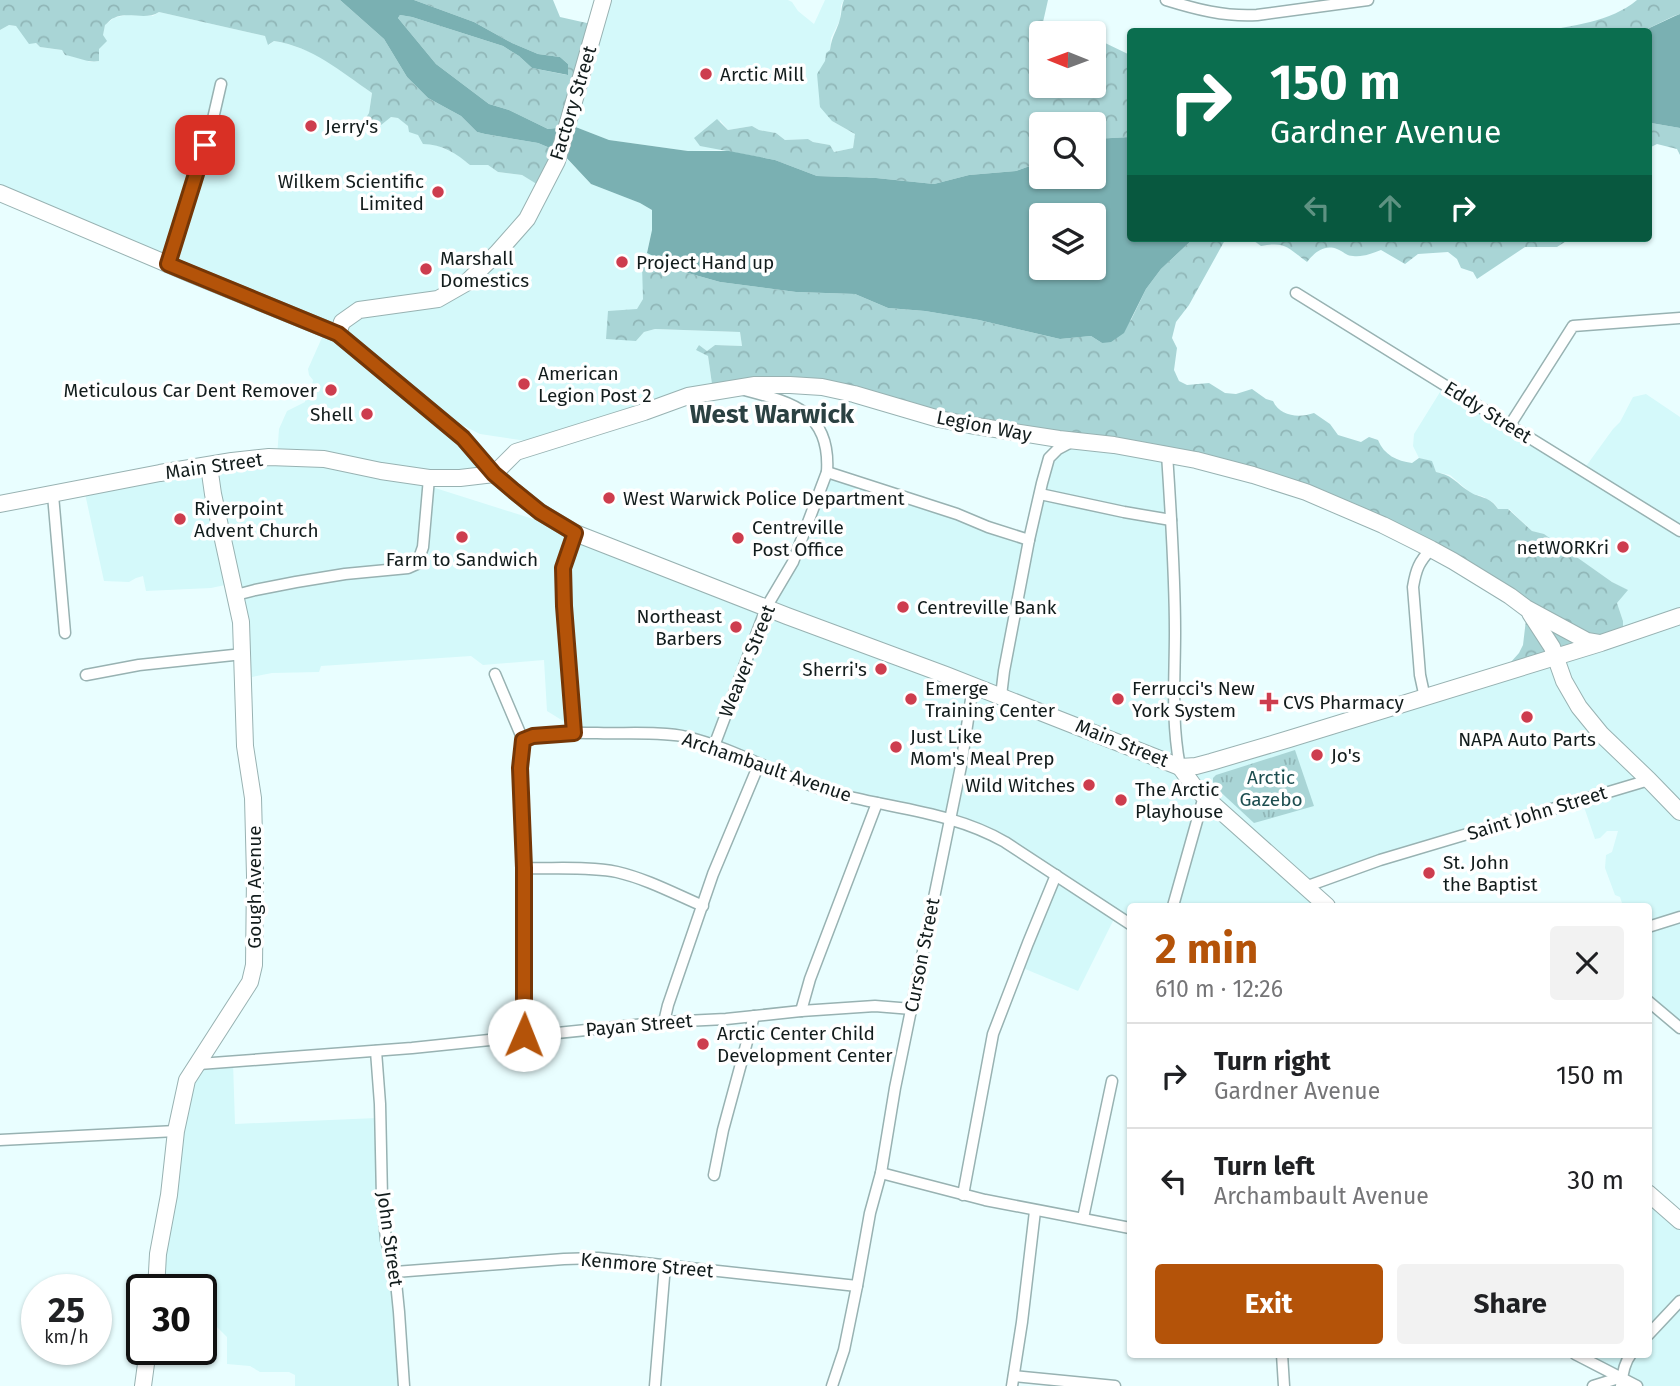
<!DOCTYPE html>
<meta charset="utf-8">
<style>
:root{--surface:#fff;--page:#f2f2f2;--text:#202124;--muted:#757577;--line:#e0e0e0;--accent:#b45309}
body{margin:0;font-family:"Fira Sans",sans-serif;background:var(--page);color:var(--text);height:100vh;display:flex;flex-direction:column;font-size:26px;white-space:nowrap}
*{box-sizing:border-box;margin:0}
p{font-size:23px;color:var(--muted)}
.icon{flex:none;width:38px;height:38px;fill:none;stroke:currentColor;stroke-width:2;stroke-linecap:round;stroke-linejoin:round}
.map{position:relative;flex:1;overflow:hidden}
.details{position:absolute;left:1127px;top:903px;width:525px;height:455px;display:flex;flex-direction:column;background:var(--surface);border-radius:7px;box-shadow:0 2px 5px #0004}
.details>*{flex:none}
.top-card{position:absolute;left:1127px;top:28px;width:525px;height:214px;border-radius:7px;box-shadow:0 2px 5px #0004;background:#0b6e4f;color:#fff;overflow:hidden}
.needle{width:46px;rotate:271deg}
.buttons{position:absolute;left:1029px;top:21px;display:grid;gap:14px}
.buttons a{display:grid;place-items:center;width:77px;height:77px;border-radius:7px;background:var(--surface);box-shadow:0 2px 5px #0004;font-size:35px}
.speed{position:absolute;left:21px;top:1274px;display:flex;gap:14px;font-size:35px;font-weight:700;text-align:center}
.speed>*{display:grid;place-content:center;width:91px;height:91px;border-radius:50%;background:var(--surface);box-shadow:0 2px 5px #0004;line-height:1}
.speed small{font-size:18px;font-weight:400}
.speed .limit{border:4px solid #111;border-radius:10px;background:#fff;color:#111}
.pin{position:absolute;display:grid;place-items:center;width:60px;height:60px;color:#fff;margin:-30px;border-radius:14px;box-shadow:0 4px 10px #0006}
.me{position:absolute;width:77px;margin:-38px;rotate:1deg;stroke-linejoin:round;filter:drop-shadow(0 0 5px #0008)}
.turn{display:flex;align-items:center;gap:24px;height:147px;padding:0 28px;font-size:32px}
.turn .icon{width:91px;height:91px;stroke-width:2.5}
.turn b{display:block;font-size:49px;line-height:60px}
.lanes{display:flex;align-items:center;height:66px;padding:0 28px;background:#0003;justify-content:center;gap:35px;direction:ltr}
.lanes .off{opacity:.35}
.round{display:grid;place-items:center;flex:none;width:74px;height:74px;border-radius:7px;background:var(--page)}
.overview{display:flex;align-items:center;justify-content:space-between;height:119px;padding:0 28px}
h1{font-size:42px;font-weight:700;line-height:52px;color:var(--accent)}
.cta{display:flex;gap:14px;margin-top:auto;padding:14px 28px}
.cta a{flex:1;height:80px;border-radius:7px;background:var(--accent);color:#fff;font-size:28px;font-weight:700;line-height:80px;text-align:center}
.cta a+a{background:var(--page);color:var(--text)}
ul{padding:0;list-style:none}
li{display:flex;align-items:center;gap:21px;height:105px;padding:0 28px;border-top:2px solid var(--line)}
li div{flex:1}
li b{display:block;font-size:26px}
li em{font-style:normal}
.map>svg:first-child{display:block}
</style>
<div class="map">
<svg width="1680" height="1386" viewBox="0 0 1680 1386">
<defs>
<pattern id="forest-crowns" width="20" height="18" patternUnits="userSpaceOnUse" patternTransform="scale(1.75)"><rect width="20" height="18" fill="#a9d5d6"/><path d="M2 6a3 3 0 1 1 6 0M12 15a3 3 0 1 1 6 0" fill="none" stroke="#90b6b7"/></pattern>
<pattern id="park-tufts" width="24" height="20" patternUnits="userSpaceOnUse" patternTransform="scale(1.75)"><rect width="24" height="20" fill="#a9d5d6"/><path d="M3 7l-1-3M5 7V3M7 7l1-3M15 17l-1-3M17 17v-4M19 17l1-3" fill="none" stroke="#90b6b7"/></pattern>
</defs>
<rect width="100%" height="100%" fill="#e9feff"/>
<g fill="#d4f9fa">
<path d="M608,0h180l4,2 6,9 16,13 11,-24h19l-3,5 -1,15 -9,18 -1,12 -4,3 -1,8 7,60 23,13 -2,14 -19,4 -4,-7 -17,-3 -5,-3 -23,1 -9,-7 -17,-3 -7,-4 -24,4 -8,-10 1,30 -33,1 -79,-11 -36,-14z"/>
<path d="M159,12l106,24 4,9 5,-4 11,2 32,11 55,39 -3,20 -13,21 18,-11 17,-6 8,1 19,17 6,9h10l24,11 12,10h18l10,7 24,3 26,16 17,-34 26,27 49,19 12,7v20l-5,22 6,4 -3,8 -7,1v34l-6,11 -1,31 8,-9 11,-3 85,3 2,14 -27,-1 -8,6 -8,-6 -2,5 11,6 5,35 -180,51 -53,-8 -22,-11 24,43 -50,15v6l120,38 218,82 57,-135 202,65 17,-75 17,-17 102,10 11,243 -4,64 2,4 249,-69 200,-76 -6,-18 10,-13 -15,-8 -68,-47 -12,-4 -23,-22h-11l-4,-6 -12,-7 -10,-2 -22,-19 -14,-3 -4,-10 -13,-4 -6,-12 1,-12 31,-50 139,85 29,-40 7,-7 13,-25 13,-3 34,23v614l-31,-27 -1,-98h-25l-3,-9 -5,-2 -10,-27 1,-13 6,-3 6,-21h-11l-7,7 -5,1 -13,-38 -270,82 15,23h-197v23l-16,-10 -36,72 -60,-25 36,-92 -58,-37 -170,-47 -146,-56 -105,-2 -7,-8 -21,-13 -3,-51 -61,5 -12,-9 -150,10 -2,6 -47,1 -20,4 -3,-19 -19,-74 -19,4 -65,3 -3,-15 -7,2 -7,4 -25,-1 -20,-92 193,-32 2,-28 8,-18 18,-9v-12l6,-1 2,-9 -4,-5 -1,-6 16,-36 -324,-140v-163l9,-5 7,1 24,21 22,3 3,5 11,1 14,6 9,-1v-12l6,-24 9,-7 12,-3 27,1z"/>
<path d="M233,1062l2,62 142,-6 8,136 14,19 9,113h-113v-11l-6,-3h-29l-10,-6 -23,-2v-27l-15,-15 -8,-16h-3v-16h-47l39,-222z"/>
<path d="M1649,1197l31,29v160h-41l-65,-31 74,-1z"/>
</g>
<g fill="url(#forest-crowns)">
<path d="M0,0h340l44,39 23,38 21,21 33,18 16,16 8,2 53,9 24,10 -14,38 -26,-16 -24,-3 -10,-7h-18c-13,-11 -28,-21 -47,-21l-5,-9 -9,-3 -1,-6 -10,-8 -7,-1 -10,8 -8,-2 -7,4 -4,7 -7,1 14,-22 3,-20c-32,-22 -59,-46 -98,-52l-6,4 -3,-9 -106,-24c-13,9 -31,-1 -45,6 -4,1 -6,5 -9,7l-2,10 4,6 -8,8v12c-12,2 -22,-4 -34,-6l-3,-5 -22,-3 -4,-4 -7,1 -13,-18 -7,-1 -9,5z"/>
<path d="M414,0h139l7,17 40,9 -33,101 -19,2 -39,-19 -20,-6 -53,-40 -38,-46 2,-3 12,2 91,29 16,10 13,12 35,7 1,-11 -8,-7 -22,-3 -26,-11 -38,-21z"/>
<path d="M844,0h204l-7,31 2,2h-2v53h53v-46l7,1 29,14v82l-36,2v-15h-53v38l-25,9 -47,4 -35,9 -58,-6 -59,-2 -42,-16 -75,-14 -6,-8 23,-19 11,11 24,-4 7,4 17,3 9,7 23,-1 5,3 17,3 4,7 19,-4 2,-14 -23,-13 -12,-14 -3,-33 8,-13 1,-8 4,-3c2,-15 7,-19 10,-31 2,-7 1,-12 4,-19z"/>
<path d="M1637,0h43v14l-6,2 -31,15 -105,1c33,-6 73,-10 99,-32z"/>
<path d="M1651,123l29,5v27l-3,-6 -20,-5 -8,4 -1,-24z"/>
<path d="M1194,238h44l-13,2 -36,65 -13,17 -4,16 5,10 -3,22 5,11 8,4 22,-2 16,10 11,1 16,-5 14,10 7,2c7,16 27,17 41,12l16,11 8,11 23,7 8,-5 9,3c6,15 19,21 34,23l7,-5 13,3 4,11c18,4 20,11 34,20 9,6 20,4 28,17h10l24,22 12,3 68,48 16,8 -11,13 6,18v13l-121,38 17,-19 4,-8 4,-34 -8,-7 -207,-110 -229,-53 -261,-54 -109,4 -5,-35 -12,-6 3,-5 8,6 8,-6 27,1 -2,-14 -85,-3 -11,3 -8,9 -30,-2 2,-28 29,-2 6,-10 -1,-34 8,-1 3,-8 35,17 32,9 76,10 59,2 33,14 37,3 54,9 81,19 31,-3 11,7 29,-23 15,-31 15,-20z"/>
<path d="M1250,238h321l-14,9h-32l-48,32 -4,-7 -12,-4 -4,-9 -9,-7 -30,2 -13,10 -24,-14c-10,4 -18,7 -28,6 -7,0 -10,-5 -16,-7 -13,-5 -23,4 -30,13 -19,-14 -21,-21 -46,-16z"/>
</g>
<path fill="url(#park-tufts)" d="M1295,750l19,56 -60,17 -41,-38v-7l3,-3z"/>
<g fill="#7ab0b2" fill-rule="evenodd">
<path d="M340,0h74l60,22 38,21 26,11 22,3 8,7v11l-36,-7 -13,-12 -16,-10 -91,-29 -12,-2 -2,3 38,46 53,40 20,6 39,19 25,-3 36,14 79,11h41l46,9 42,16 59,2 58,6 35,-9 47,-4 25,-9v15h53v-38l36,-2v101h64l-33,31 -15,20 -22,44 -13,9 -9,1 -11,-7 -31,3 -81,-19 -54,-9 -37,-3 -33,-14 -59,-2 -76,-10 -32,-9 -41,-20 5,-23v-20l-12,-7 -49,-19 -29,-31 -24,-10 -53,-9 -8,-2 -16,-16 -33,-18 -21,-21 -23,-38zM1041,215h53v53h-53z"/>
<path d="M1680,14v114l-29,-5 -2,1 -1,-92 -5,-1 32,-15z"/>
</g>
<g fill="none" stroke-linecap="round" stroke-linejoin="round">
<g stroke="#98b2b2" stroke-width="13">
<g id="street">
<path d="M1166,0c29,9 59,17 91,15l111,-15"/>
<path d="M168,264l44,-141 9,-39"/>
<path d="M1296,293l384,238"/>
<path d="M1510,425l63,-99 107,-8"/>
<path d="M1167,454c4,60 8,119 8,178 0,47 -4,88 5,135"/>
<path d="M827,472l130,42 31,13 41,13"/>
<path d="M1040,494l84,18 47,8"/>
<path d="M53,495l12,138"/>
<path d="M236,595l19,-5 41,-8 49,-8 63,-6 9,-4 6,-17 6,-69"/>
<path d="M495,674l28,66"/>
<path d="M86,675l53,-10 104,-11"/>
<path d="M1001,696l3,-25 25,-131 13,-57 7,-25 9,-9 15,-8"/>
<path d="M1425,698l-5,-23 -7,-88c3,-18 6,-25 18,-38"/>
<path d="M574,733l-11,-140v-25l12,-35"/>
<path d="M714,746l53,-140 26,-44 34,-90c4,-62 -37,-70 -86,-83"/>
<path d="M524,868c28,1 65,-2 93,4 30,7 58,22 86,34"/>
<path d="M1305,887l75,-27 269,-80"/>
<path d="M1173,906l31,-110"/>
<path d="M1648,927l32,-10"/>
<path d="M1648,1001l32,27"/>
<path d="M801,1011l9,-32 67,-176"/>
<path d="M664,1022l4,-17 45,-131 46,-110"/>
<path d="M524,1035v-167l-4,-100 3,-28c20,-9 52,-7 74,-7 26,1 66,-2 90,4 54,13 101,45 155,58 55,14 113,18 163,47l125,82"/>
<path d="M376,1051l4,53 2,94 4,42 9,32 4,40 5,74"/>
<path d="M199,1064l213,-16 252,-26 62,-3 75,-8 74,-5 37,3"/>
<path d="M0,1140l176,-9"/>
<path d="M881,1173l104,27 145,28"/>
<path d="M714,1175l9,-45 31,-114"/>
<path d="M963,1195l30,-161 35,-91 28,-68"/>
<path d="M1083,1218l29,-137"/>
<path d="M395,1272l169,-13 34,-1 259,28"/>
<path d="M1648,1335l32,-34"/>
<path d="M1282,1354l2,32"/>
<path d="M1575,1354l62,32"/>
<path d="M1014,1376l101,10"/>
<path d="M655,1386l10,-121"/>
<path d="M832,1386l12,-36 13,-64 13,-73 11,-40 14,-85 66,-322 12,-80"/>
<path d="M1012,1386l10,-64 13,-111"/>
<path d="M1593,1386l29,-9"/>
<path d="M1621,1386c1,-10 3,-23 10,-32"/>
</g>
</g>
<g stroke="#98b2b2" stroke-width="18">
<g id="secondary">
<path d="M0,193l191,81 147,60 125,104 31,36 20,17 26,21 35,21 212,83 159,59 234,92 16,-1 15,-4 78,-23 312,-96 79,-27"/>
<path d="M338,334l4,-12 17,-12 79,-11 28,-16 31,-30 30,-34 30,-58 46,-161"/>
<path d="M0,504l160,-31 72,-12 37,-4 55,2 57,12 48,7h31l34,-4 22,-22 128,-40 44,-16 67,-11h35l32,2 32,7 85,25 31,6 89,14 55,6 82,15 57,15 53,17 77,33 48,24 22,12 57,35 16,12 61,33 12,2"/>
<path d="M1530,613l22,34 12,34 15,26 22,27 48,46 31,32"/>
<path d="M1180,767l16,22 131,117"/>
<path d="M1648,1193l32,28"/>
<path d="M156,1290l2,-36 11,-59 7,-64 11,-51 63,-98 4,-17 1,-89 -2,-78 -8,-52 -4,-124 -28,-128 -4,-28"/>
<path d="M143,1386l5,-37"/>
</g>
</g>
<use href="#street" stroke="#fff" stroke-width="10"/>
<use href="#secondary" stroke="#fff" stroke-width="16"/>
</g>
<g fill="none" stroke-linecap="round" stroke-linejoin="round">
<g stroke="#753606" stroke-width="18">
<path id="route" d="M205,145l-37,119 170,70 125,104 31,36 20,17 26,21 35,21 -12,35 1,38 10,127 -41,3 -10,4 -3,28 4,100v167"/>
</g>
<use href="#route" stroke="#b45309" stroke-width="12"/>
</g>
<g fill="#cd3d4e" stroke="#fff" stroke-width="2.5">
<circle cx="706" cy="74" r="7"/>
<circle cx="311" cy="126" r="7"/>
<circle cx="438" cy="192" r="7"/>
<circle cx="622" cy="262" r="7"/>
<circle cx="426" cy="269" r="7"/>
<circle cx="524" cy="384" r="7"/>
<circle cx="331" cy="390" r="7"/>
<circle cx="367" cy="414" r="7"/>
<circle cx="609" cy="498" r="7"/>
<circle cx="180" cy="519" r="7"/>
<circle cx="462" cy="537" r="7"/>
<circle cx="738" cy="538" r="7"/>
<circle cx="1623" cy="547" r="7"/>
<circle cx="903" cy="607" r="7"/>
<circle cx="736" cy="627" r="7"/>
<circle cx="881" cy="669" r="7"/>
<circle cx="911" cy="699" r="7"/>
<circle cx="1118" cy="699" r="7"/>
<path d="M1265.5 691.5h7v7h7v7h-7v7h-7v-7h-7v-7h7z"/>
<circle cx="1527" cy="717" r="7"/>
<circle cx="896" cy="747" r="7"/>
<circle cx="1317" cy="755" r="7"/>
<circle cx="1089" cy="785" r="7"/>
<circle cx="1121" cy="800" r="7"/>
<circle cx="1429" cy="873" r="7"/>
<circle cx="703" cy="1044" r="7"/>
</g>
<g text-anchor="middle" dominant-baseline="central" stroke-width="7" stroke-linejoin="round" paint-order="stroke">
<g font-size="19" fill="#121c1c" stroke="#fff" text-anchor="start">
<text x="720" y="74">Arctic Mill</text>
<text x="325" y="126">Jerry's</text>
<text x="424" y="181" text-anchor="end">Wilkem Scientific<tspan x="424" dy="22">Limited</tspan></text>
<text x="440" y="258">Marshall<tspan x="440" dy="22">Domestics</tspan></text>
<text x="636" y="262">Project Hand up</text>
<text x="538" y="373">American<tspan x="538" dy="22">Legion Post 2</tspan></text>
<text x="317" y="390" text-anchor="end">Meticulous Car Dent Remover</text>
<text x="353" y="414" text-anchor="end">Shell</text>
<text x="623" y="498">West Warwick Police Department</text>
<text x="194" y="508">Riverpoint<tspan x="194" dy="22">Advent Church</tspan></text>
<text x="752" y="527">Centreville<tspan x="752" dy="22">Post Office</tspan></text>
<text x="1609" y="547" text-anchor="end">netWORKri</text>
<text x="462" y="559" text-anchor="middle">Farm to Sandwich</text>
<text x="917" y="607">Centreville Bank</text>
<text x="722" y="616" text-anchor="end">Northeast<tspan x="722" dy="22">Barbers</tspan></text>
<text x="867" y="669" text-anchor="end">Sherri's</text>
<text x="925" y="688">Emerge<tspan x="925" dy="22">Training Center</tspan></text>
<text x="1132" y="688">Ferrucci's New<tspan x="1132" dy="22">York System</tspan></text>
<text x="1283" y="702">CVS Pharmacy</text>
<text x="910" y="736">Just Like<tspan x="910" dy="22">Mom's Meal Prep</tspan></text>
<text x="1527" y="739" text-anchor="middle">NAPA Auto Parts</text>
<text x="1331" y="755">Jo's</text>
<text x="1075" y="785" text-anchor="end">Wild Witches</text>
<text x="1135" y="789">The Arctic<tspan x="1135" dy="22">Playhouse</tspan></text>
<text x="1443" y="862">St. John<tspan x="1443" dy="22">the Baptist</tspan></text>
<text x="717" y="1033">Arctic Center Child<tspan x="717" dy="22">Development Center</tspan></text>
</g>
<g font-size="19" fill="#121c1c" stroke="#fff">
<text transform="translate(573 103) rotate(-73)">Factory Street</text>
<text transform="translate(1488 412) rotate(32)">Eddy Street</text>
<text transform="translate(984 426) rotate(11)">Legion Way</text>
<text transform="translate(214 466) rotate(-8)">Main Street</text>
<text transform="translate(747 661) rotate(-68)">Weaver Street</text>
<text transform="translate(1122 743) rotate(22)">Main Street</text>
<text transform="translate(767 767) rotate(19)">Archambault Avenue</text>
<text transform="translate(1537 813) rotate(-17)">Saint John Street</text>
<text transform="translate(254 887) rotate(-90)">Gough Avenue</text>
<text transform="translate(922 955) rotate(-79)">Curson Street</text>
<text transform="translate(639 1025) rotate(-5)">Payan Street</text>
<text transform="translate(390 1239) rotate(82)">John Street</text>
<text transform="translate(647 1265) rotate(5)">Kenmore Street</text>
</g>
<g font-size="19" fill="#1d4e50" stroke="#fff">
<text x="1271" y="777">Arctic<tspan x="1271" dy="22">Gazebo</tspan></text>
</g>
<g font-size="26" font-weight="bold" fill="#2b4142" stroke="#fff">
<text x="772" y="414">West Warwick</text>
</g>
</g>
</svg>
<div class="buttons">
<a><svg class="needle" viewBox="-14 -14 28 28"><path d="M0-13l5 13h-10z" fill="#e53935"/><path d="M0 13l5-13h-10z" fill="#757577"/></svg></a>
<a><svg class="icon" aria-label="search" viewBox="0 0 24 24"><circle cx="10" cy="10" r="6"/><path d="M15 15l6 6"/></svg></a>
<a><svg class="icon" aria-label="layers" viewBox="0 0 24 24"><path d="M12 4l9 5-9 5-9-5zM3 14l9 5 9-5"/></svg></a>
</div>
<div class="speed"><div>25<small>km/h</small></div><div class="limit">30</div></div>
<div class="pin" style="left:205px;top:145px;background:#d93025"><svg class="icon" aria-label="arrive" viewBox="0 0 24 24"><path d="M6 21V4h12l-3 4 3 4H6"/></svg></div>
<svg class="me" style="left:524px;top:1035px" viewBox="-20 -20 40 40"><circle r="19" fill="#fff"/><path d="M0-13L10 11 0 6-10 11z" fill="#b45309"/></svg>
<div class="top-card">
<div class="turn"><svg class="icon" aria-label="right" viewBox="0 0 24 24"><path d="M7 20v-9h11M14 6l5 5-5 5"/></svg><div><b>150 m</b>Gardner Avenue</div></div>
<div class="lanes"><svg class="icon off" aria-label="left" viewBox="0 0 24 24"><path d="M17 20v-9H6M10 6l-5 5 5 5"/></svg><svg class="icon off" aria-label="ahead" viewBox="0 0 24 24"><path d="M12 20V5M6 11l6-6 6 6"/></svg><svg class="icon" aria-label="right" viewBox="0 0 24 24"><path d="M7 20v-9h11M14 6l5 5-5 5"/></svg></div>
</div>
<section class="details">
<div class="overview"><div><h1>2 min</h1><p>610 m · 12:26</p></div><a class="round"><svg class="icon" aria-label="close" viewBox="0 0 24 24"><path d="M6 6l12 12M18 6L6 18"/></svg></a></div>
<ul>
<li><svg class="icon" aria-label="right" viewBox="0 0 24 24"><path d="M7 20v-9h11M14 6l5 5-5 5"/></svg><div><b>Turn right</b><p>Gardner Avenue</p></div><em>150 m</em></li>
<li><svg class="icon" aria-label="left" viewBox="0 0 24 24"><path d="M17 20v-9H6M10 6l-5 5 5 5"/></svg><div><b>Turn left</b><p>Archambault Avenue</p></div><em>30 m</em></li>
</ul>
<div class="cta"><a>Exit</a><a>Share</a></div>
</section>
</div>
